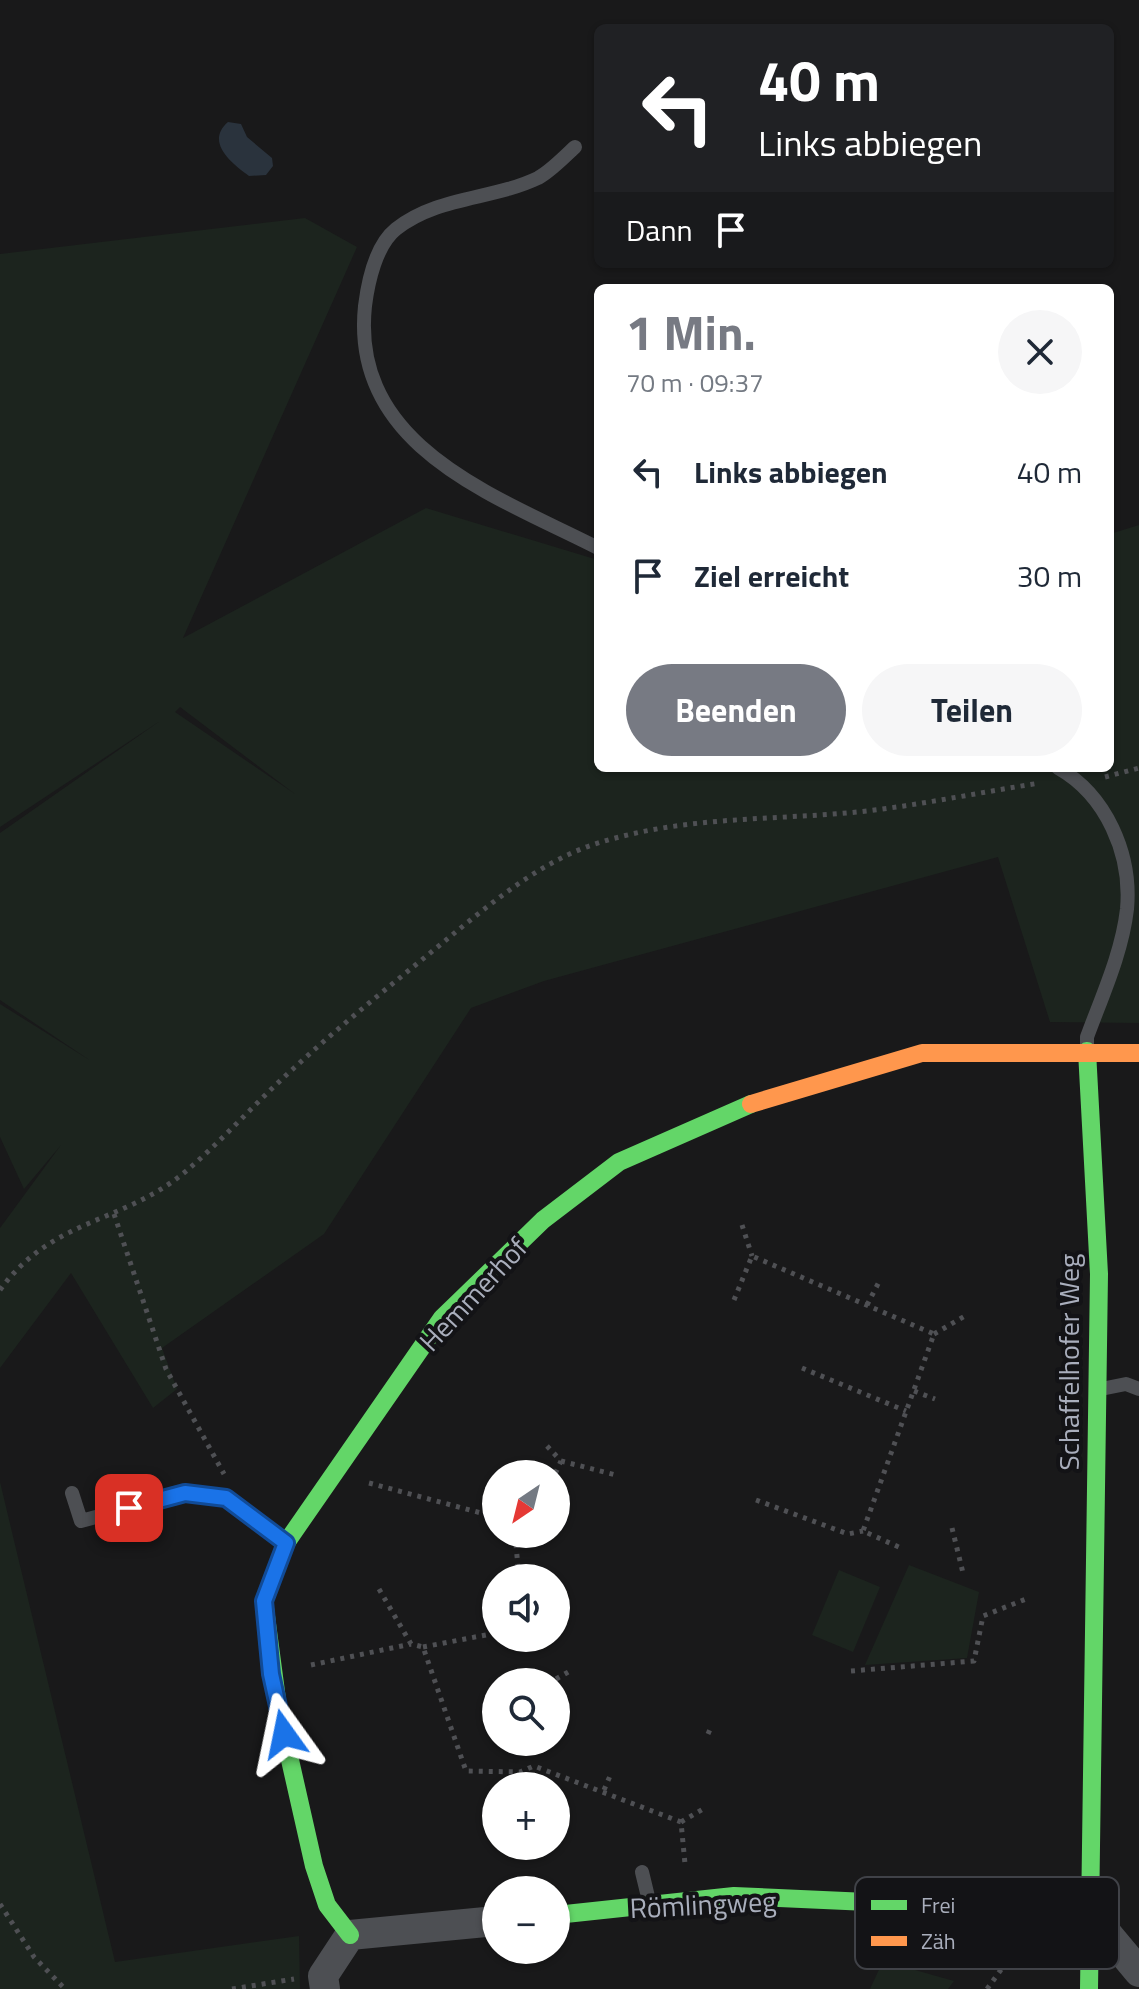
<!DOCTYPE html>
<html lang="de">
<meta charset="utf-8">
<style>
:root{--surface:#fff;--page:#f6f6f7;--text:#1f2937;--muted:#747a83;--accent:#777a83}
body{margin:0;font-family:"Titillium Web",sans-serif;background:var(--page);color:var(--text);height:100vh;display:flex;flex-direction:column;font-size:30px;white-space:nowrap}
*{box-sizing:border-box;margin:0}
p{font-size:26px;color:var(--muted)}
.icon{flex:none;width:44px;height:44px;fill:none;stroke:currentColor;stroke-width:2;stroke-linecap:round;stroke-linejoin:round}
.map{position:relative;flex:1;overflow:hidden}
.panel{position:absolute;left:594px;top:284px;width:520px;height:488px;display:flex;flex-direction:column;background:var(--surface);border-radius:12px;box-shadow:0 2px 6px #0004}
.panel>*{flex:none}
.hud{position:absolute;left:594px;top:24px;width:520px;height:244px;border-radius:12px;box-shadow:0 2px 6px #0004;background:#202124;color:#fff;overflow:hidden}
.needle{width:52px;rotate:215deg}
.fabs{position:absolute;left:482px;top:1460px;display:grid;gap:16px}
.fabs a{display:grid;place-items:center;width:88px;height:88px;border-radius:50%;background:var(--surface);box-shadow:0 2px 6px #0004;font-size:40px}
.pin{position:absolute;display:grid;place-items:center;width:68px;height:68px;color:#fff;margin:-34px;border-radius:16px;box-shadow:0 4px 12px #0006}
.me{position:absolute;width:88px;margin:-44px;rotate:348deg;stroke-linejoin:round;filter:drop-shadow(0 0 6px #0008)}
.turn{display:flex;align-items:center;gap:28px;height:168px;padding:0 32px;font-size:36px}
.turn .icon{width:104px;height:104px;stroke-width:2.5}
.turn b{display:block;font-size:56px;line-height:68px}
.then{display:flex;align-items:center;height:76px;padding:0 32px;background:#0003;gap:16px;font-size:30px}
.round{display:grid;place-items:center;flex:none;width:84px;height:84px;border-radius:42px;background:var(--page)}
.overview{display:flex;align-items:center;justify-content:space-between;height:136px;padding:0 32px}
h1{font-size:48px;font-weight:700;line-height:60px;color:var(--accent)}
.action{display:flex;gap:16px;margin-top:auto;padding:16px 32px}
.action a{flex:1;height:92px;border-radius:48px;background:var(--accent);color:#fff;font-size:32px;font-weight:700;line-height:92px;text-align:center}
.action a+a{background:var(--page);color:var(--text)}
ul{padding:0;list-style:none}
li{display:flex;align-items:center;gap:24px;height:104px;padding:0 32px}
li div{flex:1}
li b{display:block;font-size:30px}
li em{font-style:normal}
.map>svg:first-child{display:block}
</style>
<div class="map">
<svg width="1139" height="1989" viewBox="0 0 1139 1989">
<rect width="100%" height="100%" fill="#19191a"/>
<g fill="#1c241e" fill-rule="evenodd">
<path d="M305,218l52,29 -174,391 243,-130 172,52v208h512v-234l29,-9v498l-89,-1 -52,-165 -454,124 -73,27 -147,226 -162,114 15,41 -24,19 -82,-135 -71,95v-140l61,-83 -37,44 -24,-52v-133l91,57 -91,-61v-167l160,-112 -160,106v-573zM180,707l115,87 -120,-82z"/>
<path d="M0,1482l115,480 184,-26 1,53h-300z"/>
<path d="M909,1565l70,27 -12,66 -102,7z"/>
<path d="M839,1570l41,17 -27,65 -41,-17z"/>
<path d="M883,1961l71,20 -6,8h-78z"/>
</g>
<path fill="#2a333d" d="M228,122l13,2 6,13 25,21 1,8 -7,9 -17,1c-18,-13 -44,-34 -21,-54z"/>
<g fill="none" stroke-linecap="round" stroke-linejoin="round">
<g stroke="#4f5054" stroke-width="5" stroke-dasharray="4 6" stroke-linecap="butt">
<path d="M1105,777l34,-9"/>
<path d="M114,1214l52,155 58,105"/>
<path d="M742,1225l10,31"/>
<path d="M0,1290c52,-72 122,-66 185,-118 38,-32 72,-71 109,-104 49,-45 101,-86 152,-128 44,-36 93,-77 146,-95 90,-30 182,-24 275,-34 58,-7 115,-19 173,-28"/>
<path d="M734,1300l18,-44 182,78 -71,197 38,17"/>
<path d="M867,1305l13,-25"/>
<path d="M934,1334l31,-18"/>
<path d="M802,1368l104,43"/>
<path d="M914,1391l21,8"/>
<path d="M547,1446l14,15 -6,13"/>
<path d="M561,1461l55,14"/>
<path d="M369,1483l127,34"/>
<path d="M756,1500l92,34 15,-3"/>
<path d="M952,1528l11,45"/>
<path d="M515,1534l4,44"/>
<path d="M379,1589l32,55 12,3 43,124 54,1 14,-6 147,56 4,42"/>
<path d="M423,1647l73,-14"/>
<path d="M311,1665l100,-21"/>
<path d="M851,1671l123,-10 9,-45 43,-17"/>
<path d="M556,1679l14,-8"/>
<path d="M708,1734l4,-9"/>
<path d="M604,1790l6,-14"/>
<path d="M681,1822l22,-13"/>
<path d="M0,1904l34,53 31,32"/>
<path d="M232,1989l62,-10"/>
<path d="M987,1989l32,-44"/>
</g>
<g stroke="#4d4f53" stroke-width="14">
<path d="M575,147c-11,10 -24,24 -37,31 -46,22 -100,18 -142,51 -20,16 -28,53 -31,77 -15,141 131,190 233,242"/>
<path d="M1058,768c48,27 74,86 69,141 -5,44 -25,87 -40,128v11"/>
<path d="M1101,1389l25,-5 13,5"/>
<path d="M72,1493l9,28 104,-28 41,5 56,43"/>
<path d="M642,1872l7,29"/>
</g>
<g stroke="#4d4f53" stroke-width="30">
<path d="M1089,1912l50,60"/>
<path d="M325,1989l-2,-13 27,-41 146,-14"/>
</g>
<g stroke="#63d668" stroke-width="18">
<path d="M1087,1051l12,223 -10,715"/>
<path d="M556,1915l178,-19 355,16"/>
<path d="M350,1935l-23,-30 -13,-39 -36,-159 -14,-106 22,-58 156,-225 101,-98 76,-58 132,-58"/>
</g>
<path stroke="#ff974d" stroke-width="18" d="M751,1104l171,-51h217"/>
</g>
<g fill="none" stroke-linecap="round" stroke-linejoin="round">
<g stroke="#114b97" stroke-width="20">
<path id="route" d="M129,1508l56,-15 41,5 60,45 -22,58 7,73 13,60"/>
</g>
<use href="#route" stroke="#1a73e8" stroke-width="14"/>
</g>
<g text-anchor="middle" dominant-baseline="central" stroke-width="8" stroke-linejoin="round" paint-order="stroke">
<g font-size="28" fill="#a9aebc" stroke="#131316">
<text transform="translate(473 1294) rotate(-47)">Hemmerhof</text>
<text transform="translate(1068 1362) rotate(-90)">Schaffelhofer Weg</text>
<text transform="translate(703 1904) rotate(-3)">Römlingweg</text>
</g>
</g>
<rect x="855" y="1877" width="264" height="92" rx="12" fill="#131316" stroke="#404248" stroke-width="2"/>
<rect x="871" y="1900" width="36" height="10" fill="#63d668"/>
<rect x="871" y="1936" width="36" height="10" fill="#ff974d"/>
<g font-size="22" fill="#a9aebc">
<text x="921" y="1913">Frei</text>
<text x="921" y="1949">Zäh</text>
</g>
</svg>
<div class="fabs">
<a><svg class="needle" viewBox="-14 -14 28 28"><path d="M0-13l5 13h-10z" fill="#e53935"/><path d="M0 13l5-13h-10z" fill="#747a83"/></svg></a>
<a><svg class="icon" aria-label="sound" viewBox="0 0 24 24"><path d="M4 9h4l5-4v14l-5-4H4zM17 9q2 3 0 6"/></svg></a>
<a><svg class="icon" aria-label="search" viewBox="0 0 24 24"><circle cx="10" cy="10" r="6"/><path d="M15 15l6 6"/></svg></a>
<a>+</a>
<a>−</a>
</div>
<div class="pin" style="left:129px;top:1508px;background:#d93025"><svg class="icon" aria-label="arrive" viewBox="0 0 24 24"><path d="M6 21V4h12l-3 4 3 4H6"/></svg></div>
<svg class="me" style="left:284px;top:1734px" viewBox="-20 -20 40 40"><path d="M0-17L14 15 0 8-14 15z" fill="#1a73e8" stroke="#fff" stroke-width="4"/></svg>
<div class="hud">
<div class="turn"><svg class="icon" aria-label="left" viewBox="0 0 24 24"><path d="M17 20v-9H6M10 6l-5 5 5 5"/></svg><div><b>40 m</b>Links abbiegen</div></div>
<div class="then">Dann<svg class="icon" aria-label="arrive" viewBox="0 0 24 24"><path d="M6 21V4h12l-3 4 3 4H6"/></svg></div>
</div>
<section class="panel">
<div class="overview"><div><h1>1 Min.</h1><p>70 m · 09:37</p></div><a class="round"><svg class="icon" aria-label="close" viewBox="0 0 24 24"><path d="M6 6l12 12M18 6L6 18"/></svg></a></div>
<ul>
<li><svg class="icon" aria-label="left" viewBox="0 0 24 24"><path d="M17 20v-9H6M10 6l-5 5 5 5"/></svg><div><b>Links abbiegen</b></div><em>40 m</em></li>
<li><svg class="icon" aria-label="arrive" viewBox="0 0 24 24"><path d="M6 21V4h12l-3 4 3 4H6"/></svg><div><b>Ziel erreicht</b></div><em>30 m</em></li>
</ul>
<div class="action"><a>Beenden</a><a>Teilen</a></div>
</section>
</div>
